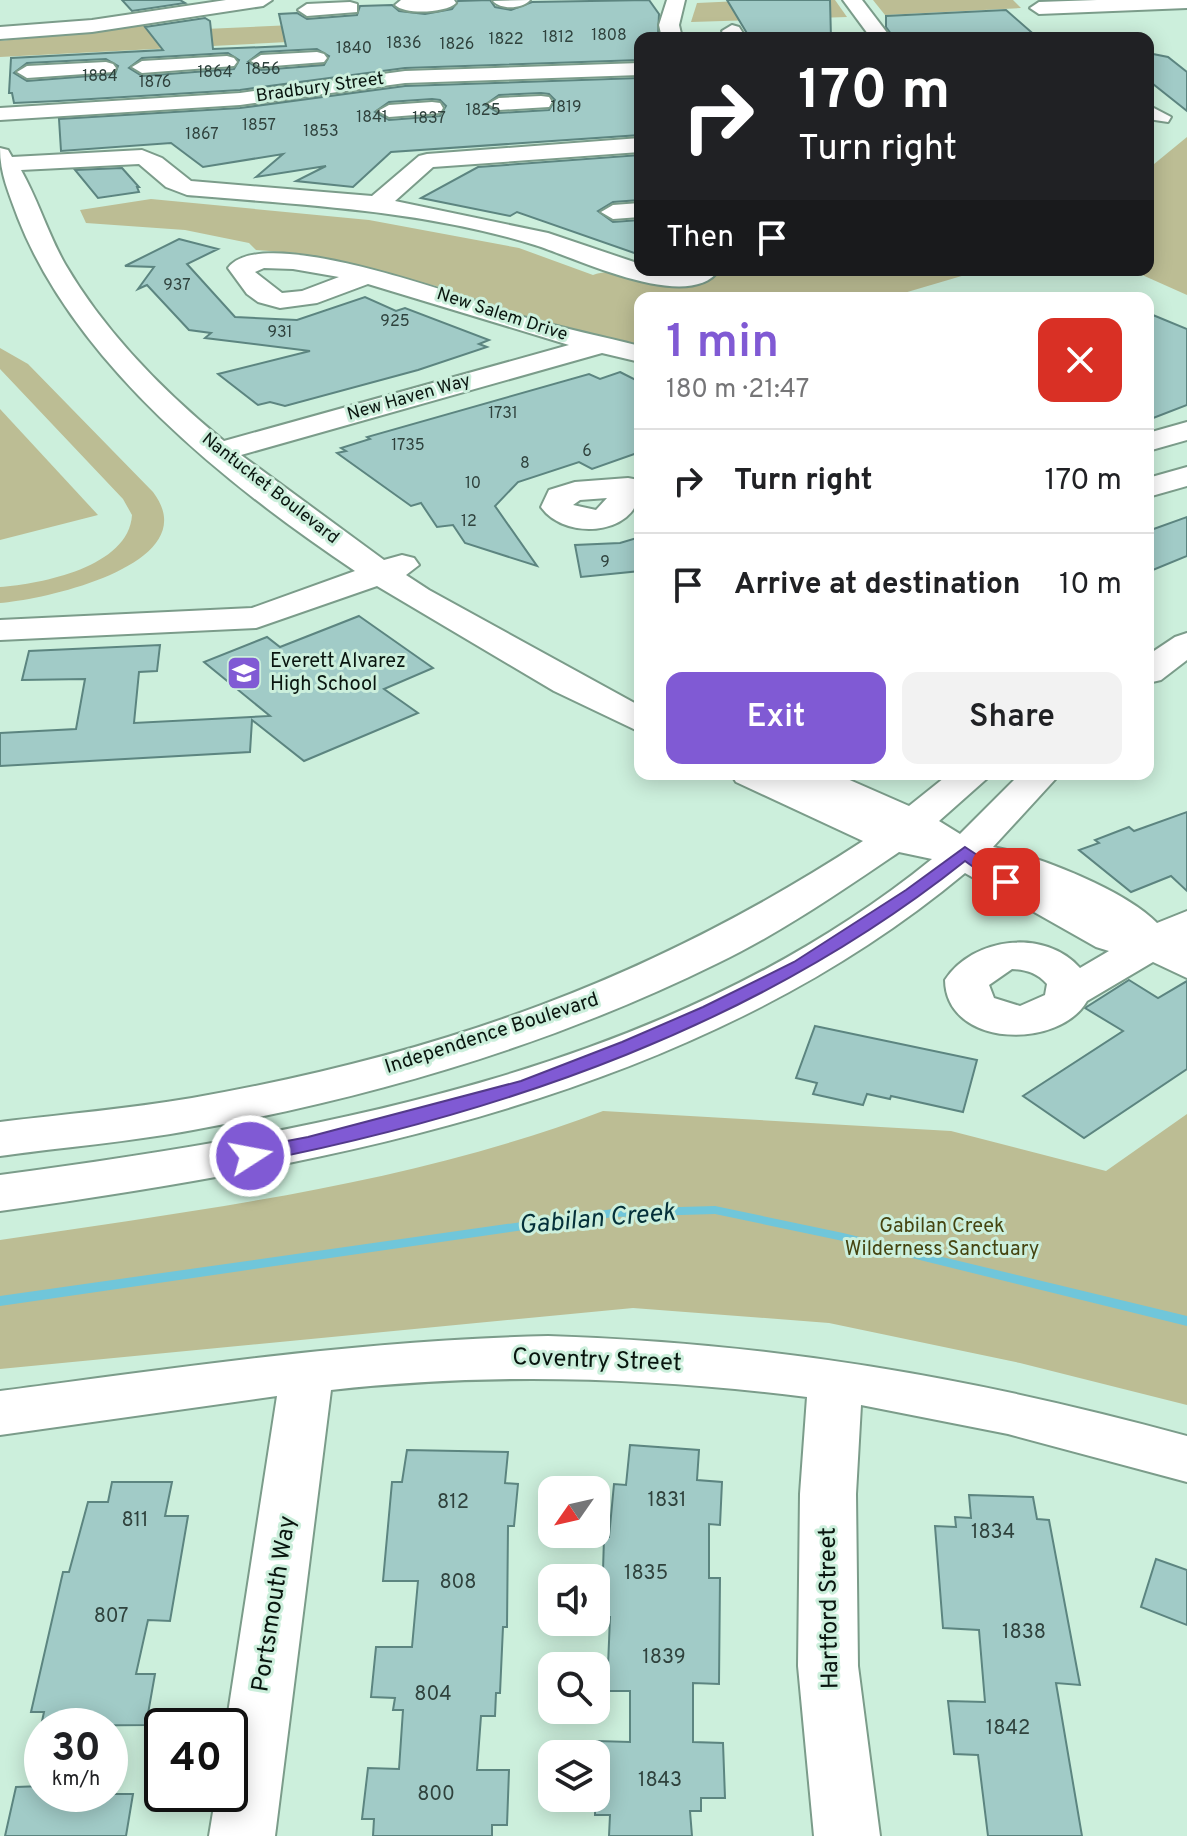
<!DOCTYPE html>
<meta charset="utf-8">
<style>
:root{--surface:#fff;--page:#f2f2f2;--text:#202124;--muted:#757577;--line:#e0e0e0;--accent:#805ad4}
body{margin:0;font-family:Overpass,sans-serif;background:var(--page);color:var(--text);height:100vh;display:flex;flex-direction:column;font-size:30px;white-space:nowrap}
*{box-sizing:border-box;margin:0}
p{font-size:26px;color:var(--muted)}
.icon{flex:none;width:44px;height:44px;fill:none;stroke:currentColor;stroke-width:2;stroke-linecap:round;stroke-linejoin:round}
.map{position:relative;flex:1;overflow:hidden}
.sheet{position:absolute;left:634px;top:292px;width:520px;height:488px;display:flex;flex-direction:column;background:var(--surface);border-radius:16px;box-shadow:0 4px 20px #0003}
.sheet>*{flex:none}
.top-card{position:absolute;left:634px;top:32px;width:520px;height:244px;border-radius:16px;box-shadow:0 4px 20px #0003;background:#202124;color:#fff;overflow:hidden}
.needle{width:52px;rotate:236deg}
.fabs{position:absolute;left:538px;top:1476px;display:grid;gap:16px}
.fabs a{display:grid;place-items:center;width:72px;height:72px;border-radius:16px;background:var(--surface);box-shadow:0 4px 20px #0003;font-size:40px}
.speed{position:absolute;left:24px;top:1708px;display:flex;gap:16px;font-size:40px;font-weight:700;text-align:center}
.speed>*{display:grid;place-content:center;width:104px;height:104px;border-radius:50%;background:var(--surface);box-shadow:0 4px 20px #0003;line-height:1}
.speed small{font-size:20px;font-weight:400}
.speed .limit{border:4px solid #111;border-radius:12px;background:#fff;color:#111}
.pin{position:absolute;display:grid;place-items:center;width:68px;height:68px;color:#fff;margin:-34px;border-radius:16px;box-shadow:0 4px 12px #0006}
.me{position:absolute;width:88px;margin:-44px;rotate:79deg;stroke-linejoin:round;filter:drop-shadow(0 0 6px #0008)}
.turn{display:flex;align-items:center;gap:28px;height:168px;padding:0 32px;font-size:36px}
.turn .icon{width:104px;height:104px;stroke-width:2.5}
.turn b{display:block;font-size:56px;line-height:68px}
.then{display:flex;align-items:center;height:76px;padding:0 32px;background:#0003;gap:16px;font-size:30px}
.round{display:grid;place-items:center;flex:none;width:84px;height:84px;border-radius:16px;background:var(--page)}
.summary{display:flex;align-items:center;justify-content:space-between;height:136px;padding:0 32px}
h1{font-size:48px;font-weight:600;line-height:60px;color:var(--accent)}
.action{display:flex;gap:16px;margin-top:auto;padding:16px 32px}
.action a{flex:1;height:92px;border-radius:16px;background:var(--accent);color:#fff;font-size:32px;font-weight:600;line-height:92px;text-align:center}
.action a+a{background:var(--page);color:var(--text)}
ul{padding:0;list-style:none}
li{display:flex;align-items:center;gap:24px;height:104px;padding:0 32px;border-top:2px solid var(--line)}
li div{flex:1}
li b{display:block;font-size:30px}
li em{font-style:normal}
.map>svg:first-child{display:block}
</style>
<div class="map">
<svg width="1187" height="1836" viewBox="0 0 1187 1836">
<rect width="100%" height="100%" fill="#ccefdc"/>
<g fill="#bcbd94">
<path d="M762,0h73l12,17 -156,5 6,-19z"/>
<path d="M873,0h140l8,8 -136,7z"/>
<path d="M651,9l-302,62 7,5 -47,7 -8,-18 22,-5 -5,-16 -11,-3 -307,16v-16l146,-16 14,6z"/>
<path d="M1187,137v158l-56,-25h17v-101z"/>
<path d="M151,199l218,21 150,28 74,27c22,-9 37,6 60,9 26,3 50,-4 74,-14h255l-95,28h-247l-2,47 -111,-28 -91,-31 -140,-33 -40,-3 -7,-7 -64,-13 -99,-7 -6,-13z"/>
<path d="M0,348l28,16 125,128c55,72 -109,108 -153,111v-16c41,-3 129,-20 132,-72l-9,-16 -123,-130z"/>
<path d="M0,409l98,106 -98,25z"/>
<path d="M603,1111l348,20 155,40 81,-57v291l-167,-42 -191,-40 -196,-15 -633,61v-129c205,-31 407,-55 603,-129z"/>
</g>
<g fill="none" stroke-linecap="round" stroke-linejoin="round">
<path fill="#70c6da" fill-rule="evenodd" d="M715,1206l128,27 344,83v10l-344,-85 -128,-27 -102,3 -613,89v-10l613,-87z"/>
</g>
<g fill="#a1cbc7" stroke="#5c8580" stroke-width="2" fill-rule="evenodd">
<path d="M122,0h58l5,3 -53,8z"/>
<path d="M490,0l5,7 16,3 21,-8 117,-2 10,14 -1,22 -18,1v23l-235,8 -165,22 -182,11 -44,2 -2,-10h-3l2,-35 152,-8 -18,-23 60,-9 5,3 3,28 52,-2 21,-1 -7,-32 18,-1 10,6 50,-4 3,-9 32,-1 7,6 26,3 27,-5 6,-8zM317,49l12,7 -5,9 -63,5 -13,-8 13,-10zM228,53l11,7 -5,9 -92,7 -13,-8 13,-10zM106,59l12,7 -3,8 -88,7 -13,-8 13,-10z"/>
<path d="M727,0h103l1,38h-77l-6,-3z"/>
<path d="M1006,10l32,28h-144l-8,-11v-11z"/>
<path d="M1148,53l20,4 19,15v39l-39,-31z"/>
<path d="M640,78v57l-249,17 -38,35 -57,-6 30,-15 -70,11 27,-23 -80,13 -32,-24 -110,8 -2,-32 181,-11 165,-22zM541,93l8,1 6,6 -6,10 -50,3 -14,-8 14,-10zM432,99l8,1 6,6 -6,10 -51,4 -14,-8 14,-10z"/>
<path d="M640,155v45l-27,2 -15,9 15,11 27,-2v35l-123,-43 -7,4 -89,-18 57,-31z"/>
<path d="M122,168l17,19h-2l2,5 -41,6 -23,-28z"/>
<path d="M179,239l39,10 -31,15 48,53 62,3 68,-23 31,14 9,-3 84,32 -10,4 8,3 -69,23 -133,36 -15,-4 -12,3 -40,-31 92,-23 -105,-13 6,-5 -22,-3 -42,-45 -9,4 16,-22 -29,-1z"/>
<path d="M1148,313l39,16v76l-39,15z"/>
<path d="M620,372l20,10v70l-48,17 -13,-7 -61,20 -23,24 42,60 -72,-23 -12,-18 -16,2 -16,-24 -10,3 -74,-53 9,-2 -5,-3 29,-9 -3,-2 222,-63 11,5z"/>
<path d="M1187,517v39l-39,16v-41z"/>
<path d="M640,537v34l-59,6 -6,-32 45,-2z"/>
<path d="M359,616l74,52 -49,21 34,24 -114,48 -52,-41 -2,32 -250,14v-33l76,-4 9,-50 -63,1 7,-29 131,-6 -3,26 -18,1 -5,51 136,-7 -66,-54 63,-25 13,10z"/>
<path d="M1187,812v79l-16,-15 -40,16 -52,-42 20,-7 -4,-3 34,-13 5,4z"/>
<path d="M1129,980l29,18 29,-17v88l-103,69 -61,-42 100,-65 -38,-23z"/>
<path d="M815,1026l162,34 -14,52 -72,-16 -1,3 -23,-5 -4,11 -50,-11 4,-11 -21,-5z"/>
<path d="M630,1445l69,5 -2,30 25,2 -2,43 -11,-1v54h11l-1,106 -26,-1v59l30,1 2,55h-24v13h-11l2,25h-83l1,-21h-15l2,-74 33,1v-51h-23l3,-74h-14v-46h7l1,-34h5l5,-53 12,1z"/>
<path d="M407,1450l101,2 -3,31 13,1 -4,42h-6l-1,101h-4l-3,66h-4l-1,23h-14l-4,54h32l-2,55h-15v11h-119l1,-17h-12l6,-51 31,1 4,-59h-10l2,-12 -24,-1 5,-50h36l6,-66h-35l9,-99h10z"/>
<path d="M112,1482h60l-7,34h23l-18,105 -22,-1 -12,54h19l-9,51 -105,1 3,-14h-13l32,-140h6l19,-70h20z"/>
<path d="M969,1495l64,2 4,22 12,1 31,165 -24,-2 26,153h-94l-10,-81 -24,-1 -6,-53 37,1 -6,-72 -36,-2 -8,-102 21,1 -1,-10 16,1z"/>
<path d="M1156,1559l31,11v55l-46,-18z"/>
<path d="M42,1786v8h91l-7,42h-121l11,-49z"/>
</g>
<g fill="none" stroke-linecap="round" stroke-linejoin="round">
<g stroke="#7b9c8a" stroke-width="4">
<g id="minor">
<path d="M226,0h46l-9,6 -171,26 -92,7v-12l92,-7z"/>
<path d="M401,0h53l2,3c-10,10 -51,12 -61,2z"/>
<path d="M530,0c-8,9 -29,10 -37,1z"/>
<path d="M667,0h18l-6,25 3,13h-20l-3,-13z"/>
<path d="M843,0h19l29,38h-20z"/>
<path d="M1097,0h90v8l-148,6 -9,-6 9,-6z"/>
<path d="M350,2l7,2v8l-50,4 -9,-6 9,-6z"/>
<path d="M732,25l7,2 7,11h-20l-4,-7z"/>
<path d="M317,52l7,2 3,4 -3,4 -63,5 -10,-6 10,-6z"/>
<path d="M227,56l7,2 3,4 -3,4 -92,7 -10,-6 10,-6z"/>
<path d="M106,62l7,2 3,4 -3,4 -86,6 -10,-6 10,-6z"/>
<path d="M640,63v12l-235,8 -165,22 -240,15v-12l240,-15 165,-22z"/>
<path d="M541,96l8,1 3,5 -3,5 -50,3 -11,-6 11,-6z"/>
<path d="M432,102l8,1 3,5 -3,5 -51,4 -11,-6 11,-6z"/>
<path d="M1148,105l23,12 -3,5 -20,-3z"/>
<path d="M640,138v14l-207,15 -38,34 153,32 92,31v6h79c-30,44 -145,-13 -184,-25 -112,-35 -232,-40 -348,-50l-21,-8 -27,-23 -118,6c17,30 27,64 44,94 39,67 99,128 159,177l345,-96 -201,-61 -51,19 -37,5 -22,-6 -11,-8 -19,-26c34,-48 250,35 299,50 37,11 75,18 113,28v16l-38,-9 -361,102 143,105 18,-5 12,3 5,7 -13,10 23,15 211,116v26l-86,-41 -177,-105 -121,42 -256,12v-20l252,-12 103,-37c-127,-85 -280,-207 -337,-353 -9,-25 -18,-44 -18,-70l8,2 4,7 130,-7 20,8 29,23 181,15 47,-40 8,-2zM264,268l29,1 46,8 -37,14 -20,2 -27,-21z"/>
<path d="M640,203v14l-27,2 -12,-7 12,-7z"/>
<path d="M1187,422v18l-39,11v-18z"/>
<path d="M1187,467v19l-39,11v-19z"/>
<path d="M628,478l11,2c9,54 -72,64 -98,27l8,-17 26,-8zM607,498l-11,12 -23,-5 7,-5z"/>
<path d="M1187,633v27l-26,20 -13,3v-28l27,-18z"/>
<path d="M731,774h105l73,32 40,-32h43l-53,47 21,13 60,-60h40l-67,73c46,9 132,43 164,76l30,-12v67l-34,-16 -66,39c-28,49 -141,47 -142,-21 28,-43 100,-52 135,-12l29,-17 -13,-4 -131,-74c-267,223 -630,291 -965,338v-36c321,-43 673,-105 932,-316l-33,-7c-59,40 -117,80 -181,111 -166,82 -344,134 -525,167 -64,12 -129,17 -193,26v-34c64,-8 128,-13 192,-24 249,-44 458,-118 671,-257l-127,-59zM1012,969c15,1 25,4 35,15l-2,11 -25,11 -26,-8 -5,-13z"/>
<path d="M548,1336c223,7 424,41 639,100v46l-179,-48 -147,-29 -5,89 2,172 22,170h-66l-16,-170 2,-172 7,-97c-159,-20 -317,-25 -476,-7l-56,446h-66l7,-42h14v-68h-4l51,-330 -277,39v-44c183,-24 363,-51 548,-55z"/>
</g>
</g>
<use href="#minor" fill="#fff" fill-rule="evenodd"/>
</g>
<path fill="#805ad4" stroke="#533a8a" stroke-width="2" d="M965,847l47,31v8h-12l-35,-25c-206,164 -459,252 -715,302l-10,-7 10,-8 58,-11 213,-56 101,-39 81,-35 91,-45 112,-72z"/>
<defs>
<g id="school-square" transform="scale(1.8)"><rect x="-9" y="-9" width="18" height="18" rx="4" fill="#805ad4" stroke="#ccefdc"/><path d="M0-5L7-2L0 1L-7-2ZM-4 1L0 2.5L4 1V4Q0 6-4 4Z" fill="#fff"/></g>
</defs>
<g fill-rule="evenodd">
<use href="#school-square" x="244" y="673"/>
</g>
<g text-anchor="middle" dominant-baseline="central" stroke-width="6" stroke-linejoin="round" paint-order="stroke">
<g font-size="16" fill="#2f423d">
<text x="609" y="36">1808</text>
<text x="558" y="38">1812</text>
<text x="506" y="40">1822</text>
<text x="404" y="44">1836</text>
<text x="457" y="45">1826</text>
<text x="354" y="49">1840</text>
<text x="263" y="70">1856</text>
<text x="215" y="73">1864</text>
<text x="100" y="77">1884</text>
<text x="155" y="83">1876</text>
<text x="566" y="108">1819</text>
<text x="483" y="111">1825</text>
<text x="372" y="118">1841</text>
<text x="429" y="119">1837</text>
<text x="259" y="126">1857</text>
<text x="321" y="132">1853</text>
<text x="202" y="135">1867</text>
<text x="177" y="286">937</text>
<text x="395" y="322">925</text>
<text x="280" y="333">931</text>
<text x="503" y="414">1731</text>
<text x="408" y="446">1735</text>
<text x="587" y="452">6</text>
<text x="525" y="464">8</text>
<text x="473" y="484">10</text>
<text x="469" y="522">12</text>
<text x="605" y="563">9</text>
</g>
<g font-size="18" fill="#09150f" stroke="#ccefdc">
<text transform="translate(320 88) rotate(-8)">Bradbury Street</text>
<text transform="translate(502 315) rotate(18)">New Salem Drive</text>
<text transform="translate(409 398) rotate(-16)">New Haven Way</text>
<text transform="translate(270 489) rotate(38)">Nantucket Boulevard</text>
</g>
<g font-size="20" fill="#09150f" stroke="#ccefdc" text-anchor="start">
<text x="270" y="662">Everett Alvarez<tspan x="270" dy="23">High School</tspan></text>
</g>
<g font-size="20" fill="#09150f" stroke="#ccefdc">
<text transform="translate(492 1034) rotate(-18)">Independence Boulevard</text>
</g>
<g font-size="20" fill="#454410" stroke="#ccefdc">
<text x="942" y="1227">Gabilan Creek<tspan x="942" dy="23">Wilderness Sanctuary</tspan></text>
</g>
<g font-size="20" fill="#2f423d">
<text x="667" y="1501">1831</text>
<text x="453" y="1503">812</text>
<text x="135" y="1521">811</text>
<text x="993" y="1533">1834</text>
<text x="646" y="1574">1835</text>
<text x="458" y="1583">808</text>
<text x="111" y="1617">807</text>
<text x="1024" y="1633">1838</text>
<text x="664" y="1658">1839</text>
<text x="433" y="1695">804</text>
<text x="1008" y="1729">1842</text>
<text x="660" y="1781">1843</text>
<text x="436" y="1795">800</text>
</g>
<g font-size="24" fill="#09150f" stroke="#ccefdc">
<text transform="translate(597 1361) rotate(2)">Coventry Street</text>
<text transform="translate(275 1604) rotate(-81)">Portsmouth Way</text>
<text transform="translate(830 1608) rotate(-91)">Hartford Street</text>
</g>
<g font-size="26" font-style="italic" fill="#043039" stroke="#ccefdc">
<text transform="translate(597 1220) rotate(-5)">Gabilan Creek</text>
</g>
</g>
</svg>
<div class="fabs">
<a><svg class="needle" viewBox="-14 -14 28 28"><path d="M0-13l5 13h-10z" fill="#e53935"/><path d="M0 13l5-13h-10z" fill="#757577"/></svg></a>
<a><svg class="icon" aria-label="sound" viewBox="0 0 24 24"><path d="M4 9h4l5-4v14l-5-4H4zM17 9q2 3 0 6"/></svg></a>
<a><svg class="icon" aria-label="search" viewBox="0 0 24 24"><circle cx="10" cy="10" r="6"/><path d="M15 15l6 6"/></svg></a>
<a><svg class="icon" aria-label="layers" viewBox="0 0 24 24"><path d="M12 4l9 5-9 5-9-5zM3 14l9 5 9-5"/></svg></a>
</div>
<div class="speed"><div>30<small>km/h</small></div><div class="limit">40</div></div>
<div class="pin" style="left:1006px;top:882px;background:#d93025"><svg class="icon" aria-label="arrive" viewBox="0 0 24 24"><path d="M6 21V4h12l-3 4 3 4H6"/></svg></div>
<svg class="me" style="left:250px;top:1156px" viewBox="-20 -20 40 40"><circle r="17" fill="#805ad4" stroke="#fff" stroke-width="3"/><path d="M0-11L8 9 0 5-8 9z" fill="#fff"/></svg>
<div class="top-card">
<div class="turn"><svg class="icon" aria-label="right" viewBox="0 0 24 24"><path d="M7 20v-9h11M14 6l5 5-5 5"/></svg><div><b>170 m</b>Turn right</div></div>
<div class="then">Then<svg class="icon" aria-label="arrive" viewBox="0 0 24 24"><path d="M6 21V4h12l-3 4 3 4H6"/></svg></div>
</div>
<section class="sheet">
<div class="summary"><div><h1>1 min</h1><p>180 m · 21:47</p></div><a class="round" style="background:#d93025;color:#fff"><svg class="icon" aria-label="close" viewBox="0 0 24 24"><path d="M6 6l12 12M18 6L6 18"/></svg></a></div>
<ul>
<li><svg class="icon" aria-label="right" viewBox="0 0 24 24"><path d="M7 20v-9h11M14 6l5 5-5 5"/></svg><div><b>Turn right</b></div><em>170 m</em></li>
<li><svg class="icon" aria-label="arrive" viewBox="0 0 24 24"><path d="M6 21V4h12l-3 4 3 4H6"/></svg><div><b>Arrive at destination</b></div><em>10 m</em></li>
</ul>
<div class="action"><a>Exit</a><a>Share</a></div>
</section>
</div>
